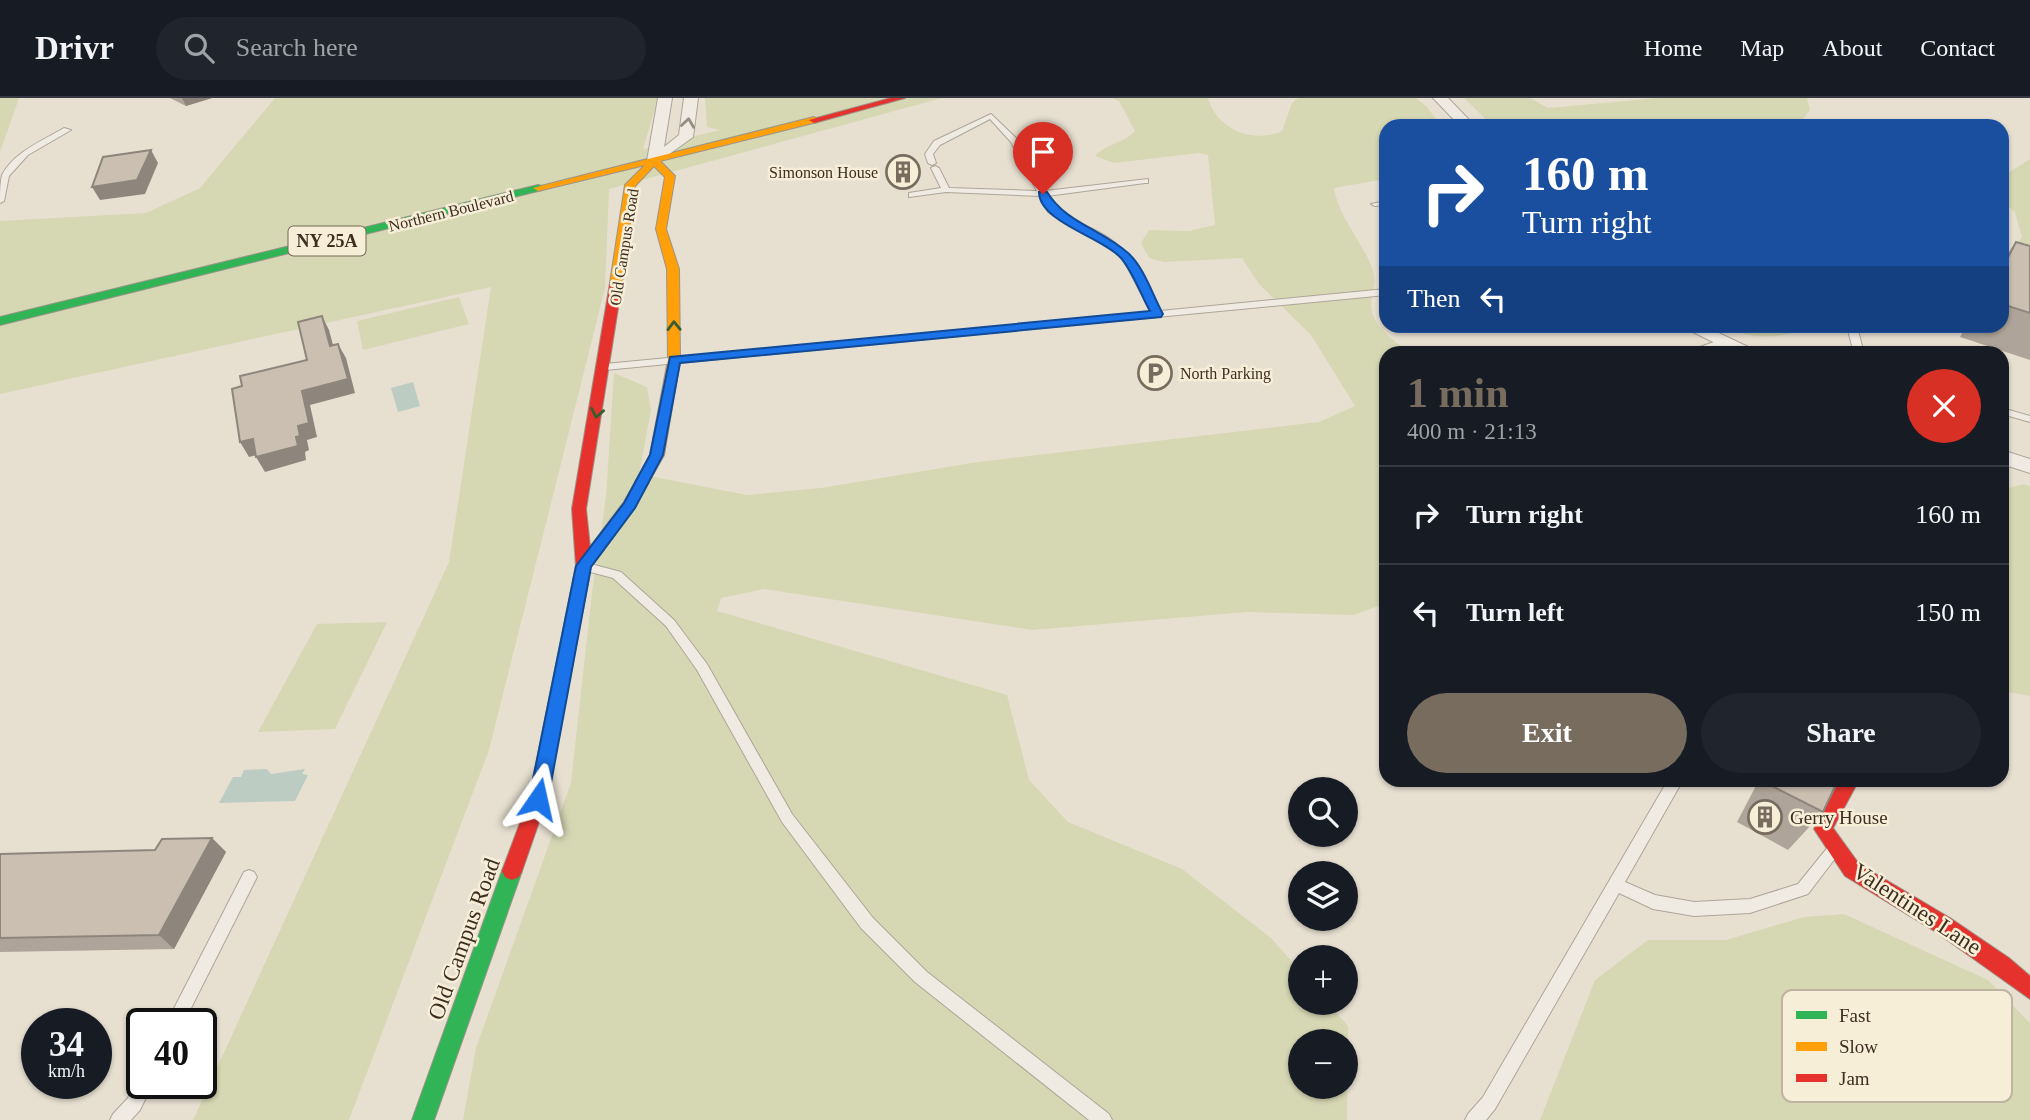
<!DOCTYPE html>
<meta charset="utf-8">
<style>
:root{--surface:#171b24;--page:#20242c;--text:#f1f3f6;--muted:#9ea1a6;--line:#363941;--accent:#786c5e}
body{margin:0;font-family:Georgia,serif;background:var(--page);color:var(--text);height:100vh;display:flex;flex-direction:column;font-size:26px;white-space:nowrap}
*{box-sizing:border-box;margin:0}
p{font-size:23px;color:var(--muted)}
.icon{flex:none;width:38px;height:38px;fill:none;stroke:currentColor;stroke-width:2;stroke-linecap:round;stroke-linejoin:round}
.map{position:relative;flex:1;overflow:hidden}
.details{position:absolute;left:1379px;top:248px;width:630px;height:441px;display:flex;flex-direction:column;background:var(--surface);border-radius:21px;box-shadow:0 2px 5px #0004}
.details>*{flex:none}
.banner{position:absolute;left:1379px;top:21px;width:630px;height:214px;border-radius:21px;box-shadow:0 2px 5px #0004;background:#1a4fa0;color:#fff;overflow:hidden}
.buttons{position:absolute;left:1288px;top:679px;display:grid;gap:14px}
.buttons a{display:grid;place-items:center;width:70px;height:70px;border-radius:50%;background:var(--surface);box-shadow:0 2px 5px #0004;font-size:35px}
.speed{position:absolute;left:21px;top:910px;display:flex;gap:14px;font-size:35px;font-weight:700;text-align:center}
.speed>*{display:grid;place-content:center;width:91px;height:91px;border-radius:50%;background:var(--surface);box-shadow:0 2px 5px #0004;line-height:1}
.speed small{font-size:18px;font-weight:400}
.speed .limit{border:4px solid #111;border-radius:10px;background:#fff;color:#111}
.pin{position:absolute;display:grid;place-items:center;width:60px;height:60px;color:#fff;margin:-72px -30px;border-radius:50% 50% 50% 0;rotate:-45deg;box-shadow:0 0 7px #0007}
.pin .icon{rotate:45deg}
.me{position:absolute;width:77px;margin:-38px;rotate:11deg;stroke-linejoin:round;filter:drop-shadow(0 0 5px #0008)}
.turn{display:flex;align-items:center;gap:24px;height:147px;padding:0 28px;font-size:32px}
.turn .icon{width:91px;height:91px;stroke-width:2.5}
.turn b{display:block;font-size:49px;line-height:60px}
.then{display:flex;align-items:center;height:66px;padding:0 28px;background:#0003;gap:14px;font-size:26px}
.round{display:grid;place-items:center;flex:none;width:74px;height:74px;border-radius:37px;background:var(--page)}
.summary{display:flex;align-items:center;justify-content:space-between;height:119px;padding:0 28px}
h1{font-size:42px;font-weight:800;line-height:52px;color:var(--accent)}
.button{display:flex;gap:14px;margin-top:auto;padding:14px 28px}
.button a{flex:1;height:80px;border-radius:42px;background:var(--accent);color:#fff;font-size:28px;font-weight:800;line-height:80px;text-align:center}
.button a+a{background:var(--page);color:var(--text)}
ul{padding:0;list-style:none}
li{display:flex;align-items:center;gap:21px;height:98px;padding:0 28px;border-top:2px solid var(--line)}
li div{flex:1}
li b{display:block;font-size:26px}
li em{font-style:normal}
header{display:flex;align-items:center;gap:42px;box-sizing:border-box;height:98px;padding:0 35px;background:var(--surface);border-bottom:2px solid var(--line)}
header strong{font-size:33px}
nav{display:flex;gap:38px;margin-inline-start:auto;font-size:24px}
.search{width:490px;height:63px;background:var(--page);display:flex;align-items:center;gap:18px;box-sizing:border-box;padding:0 24px;border-radius:38px;color:var(--muted);font-size:26px}
.map>svg:first-child{display:block}
</style>
<header>
<strong>Drivr</strong>
<div class="search"><svg class="icon" aria-label="search" viewBox="0 0 24 24"><circle cx="10" cy="10" r="6"/><path d="M15 15l6 6"/></svg>Search here</div>
<nav><a>Home</a><a>Map</a><a>About</a><a>Contact</a></nav>
</header>
<div class="map">
<svg width="2030" height="1022" viewBox="0 0 2030 1022">
<rect width="100%" height="100%" fill="#e7e0d1"/>
<g fill="#d6d7b3" fill-rule="evenodd">
<path d="M0,0h19l-19,54z"/>
<path d="M275,0h383l-15,51 77,-19 -13,-3 -2,-29h237l-333,91 -4,99 -116,462 -140,370h-156l256,-558 42,-275 -491,107v-173l146,-8 54,-25z"/>
<path d="M1112,0h96c9,32 46,46 74,33l10,-28 6,-5h118l11,9 14,19h-55v53l-52,9c5,31 29,53 39,83 6,20 -10,30 4,52 8,12 22,21 32,30l-23,1v214l-3,1 3,34 -32,12 -107,-3 -215,18 -268,-41 -43,9 -4,13 290,84 22,85 39,42 114,47 89,69 29,33v32h28l20,23 -1,94h-884l13,-72 95,-265 21,-190 14,-96 8,-124 33,14 4,23 -12,64 108,21 74,-7 157,-26 341,-40 36,-16 -44,-71 -52,-51 -17,-26 -78,4 -15,-4 -8,-15 8,-13 40,1 26,-6 -7,-70 -9,-2 -85,10 -19,-7c12,-13 28,-12 40,-25l-16,-30zM1300,943h46v46h-46z"/>
<path d="M1464,0h66l18,10 110,-10h149l3,12 -13,16h-304z"/>
<path d="M2030,61v117l-23,-20 15,-19 -7,-25 -13,-11v-24z"/>
<path d="M459,199l10,27 -106,26 -6,-29z"/>
<path d="M1724,228h94c-34,11 -61,17 -94,0z"/>
<path d="M2024,386l6,2v210l-28,-5v-201z"/>
<path d="M387,524l-52,107 -77,3 59,-108z"/>
<path d="M1844,816l144,66 42,43v97h-490l55,-140 53,-40h78l78,-23z"/>
</g>
<g fill="#bcccc2">
<path d="M413,284l7,24 -22,6 -7,-24z"/>
<path d="M267,671l4,5 34,-5 -3,5 6,1 -13,26 -76,2 14,-26h8l3,-7z"/>
</g>
<g fill="none" stroke-linecap="round" stroke-linejoin="round">
<g stroke="#ada599" stroke-width="2">
<g id="lane">
<path d="M991,16l26,25 28,52 103,-12v4h-3l-98,13c15,27 40,26 63,43 25,18 35,45 50,72l226,-22v6l-781,75 -5,-3 5,-3 546,-52 -28,-53 -21,-18 -33,-15 -21,-14 -8,-16 -94,-4 -37,5v-4l32,-5 -10,-20 4,-2 4,2 10,20 88,3 -26,-49 -21,-23 -50,26 -7,9 3,9 -4,2 -4,-2 -3,-9 9,-13z"/>
<path d="M64,30l7,2 -43,25 -19,21 -5,25 -4,2c0,-8 0,-20 2,-28 12,-23 40,-34 62,-47z"/>
<path d="M1386,103v4l-11,1 -4,-2z"/>
<path d="M1847,228h10l7,28h-10z"/>
<path d="M1726,240l3,1v4l-34,11h-16z"/>
<path d="M2002,310l28,8v6l-28,-8z"/>
<path d="M587,465l34,9 53,48 33,44 85,150 81,104 54,54 182,142 3,6h-23l-174,-138 -54,-54 -79,-106 -85,-152 -31,-44 -53,-48 -30,-8 -2,-3z"/>
<path d="M1668,682h15l-58,102 30,13 39,7 56,-3 48,-15 30,-37 5,-1 5,1 2,5 -32,42 -58,19 -56,3 -41,-7 -34,-16 -124,216 -9,11h-21l3,-6 15,-17z"/>
<path d="M249,772l5,2 3,5 -74,147h-17l78,-152z"/>
<path d="M142,977v8h11l-13,27 -9,10h-21l3,-6 15,-16 10,-21z"/>
</g>
</g>
<g stroke="#ada599" stroke-width="2">
<g id="street">
<path d="M658,0h14l-8,49 15,-12 5,-37h14l-5,39 -39,28 -7,-4z"/>
<path d="M1433,0h15l27,28h-15z"/>
<path d="M1681,228h23l59,28h-26z"/>
<path d="M2002,352l28,9v14l-28,-9z"/>
</g>
</g>
<g stroke="#9c958a" stroke-width="2">
<g id="fast">
<path d="M538,87l4,1v4l-542,135v-8z"/>
<path d="M512,764l7,3 3,6 -88,249h-22l90,-249 3,-6z"/>
</g>
</g>
<g stroke="#9c958a" stroke-width="2">
<path id="slow" d="M814,19l5,3 -2,2 -157,39 15,15 -9,53 13,40 1,91 -16,95 -17,30h-10l-2,-3 15,-27 18,-95 -1,-91 -11,-40 9,-52 -11,-11 -19,20 -13,97 -6,3 -6,-3 15,-98 20,-20 -107,26 -5,-3z"/>
</g>
<g stroke="#9c958a" stroke-width="2">
<g id="jam">
<path d="M891,0h14l-91,25 -5,-3z"/>
<path d="M616,182l6,3 -36,226 4,38 34,-45 13,-23h10l2,3 -14,25 -44,60 -44,232 -25,72 -3,6 -7,3 -7,-3 -3,-6 27,-72 47,-233 -4,-57 38,-226z"/>
<path d="M1840,682h19l-26,48 26,36 91,54 59,40 21,18v23l-94,-67 -91,-56 -31,-47z"/>
</g>
</g>
<use href="#lane" fill="#efebe3" fill-rule="evenodd"/>
<use href="#street" fill="#efebe3" fill-rule="evenodd"/>
<use href="#fast" fill="#30b455" fill-rule="evenodd"/>
<use href="#slow" fill="#ff9f0a" fill-rule="evenodd"/>
<use href="#jam" fill="#e5322d" fill-rule="evenodd"/>
</g>
<g fill="#afa499">
<path d="M170,0h42l-26,8z"/>
<path d="M2016,144l14,4v114l-70,-23 6,-11h36v-64z"/>
<path d="M1759,682h79l-15,32 -35,38 -51,-28z"/>
<path d="M212,740l14,14 -52,97 -174,3v-98l155,-4z"/>
</g>
<g fill="#8e867d">
<path d="M182,0h30l-26,8z"/>
<path d="M151,52l7,13 -13,31 -45,6 -8,-13z"/>
<path d="M322,218l7,14 8,30 -7,-14z"/>
<path d="M338,246l8,14 9,35 -45,12 7,32 -10,3 2,10 -4,2 1,8 -41,12 -9,-15 42,-31 4,-35z"/>
<path d="M253,341l8,15 -12,3 -9,-15z"/>
<path d="M212,740l14,14 -52,97 -15,-14z"/>
</g>
<g fill="#cbbfb2" stroke="#8e867d" stroke-width="2">
<path d="M151,52l-14,30 -45,7 11,-30z"/>
<path d="M2016,144l14,4v67l-28,-9v-35z"/>
<path d="M322,218l8,30 8,-2 10,35 -46,12 7,32 -11,3 2,10 -4,1 2,9 -42,11 -3,-18 -13,3 -8,-53 10,-3 -2,-10 67,-16 -9,-38z"/>
<path d="M1770,682h68l-15,32 -55,-28z"/>
<path d="M212,740l-53,97 -159,3v-84l155,-4 7,-11z"/>
</g>
<defs><path id="oneway-chevron" d="M-2-3.5L2.5 0L-2 3.5" fill="none" stroke-width="1.6" stroke-linecap="round" stroke-linejoin="round" transform="scale(1.75)"/></defs>
<use stroke="#968c82" href="#oneway-chevron" transform="translate(688 25) rotate(-82)"/>
<g stroke="#385d33">
<use href="#oneway-chevron" transform="translate(674 228) rotate(-91)"/>
<use href="#oneway-chevron" transform="translate(597 315) rotate(100)"/>
</g>
<path fill="#1a73e8" stroke="#114b97" stroke-width="2" d="M1039,94h8c19,31 54,37 81,61 16,14 25,43 35,61l-2,3 -481,46 -17,92 -28,53 -44,59 -43,232 -3,5h-13l-3,-5 47,-233 48,-63 26,-48 20,-98 480,-46c-9,-16 -17,-39 -29,-53 -19,-21 -82,-36 -82,-66z"/>
<defs>
<g id="building-ring" transform="scale(1.75)"><circle r="9.5" fill="#f7eed8" stroke="#786c5e" stroke-width="1.5"/><path d="M-4-6H4V6H1V3H-1V6H-4ZM-2.5-4.3h1.7v1.8h-1.7ZM.8-4.3h1.7v1.8H.8ZM-2.5-1h1.7V.8h-1.7ZM.8-1h1.7V.8H.8Z" fill="#786c5e"/></g>
<g id="parking-ring" transform="scale(1.75)"><circle r="9.5" fill="#f7eed8" stroke="#786c5e" stroke-width="1.5"/><path d="M-3.5-5.5H1a3.5 3.5 0 0 1 0 7H-1V5.5H-3.5ZM-1-3.4V-.6H.8a1.4 1.4 0 0 0 0-2.8Z" fill="#786c5e"/></g>
</defs>
<g fill-rule="evenodd">
<use href="#building-ring" x="903" y="74"/>
<use href="#parking-ring" x="1155" y="275"/>
<use href="#building-ring" x="1765" y="719"/>
</g>
<g text-anchor="middle" dominant-baseline="central" stroke-width="5" stroke-linejoin="round" paint-order="stroke">
<g font-size="16" fill="#3d2e20" stroke="#f7eed8" text-anchor="end">
<text x="878" y="74">Simonson House</text>
<text x="1180" y="275" text-anchor="start">North Parking</text>
</g>
<g font-size="16" fill="#3d2e20" stroke="#f7eed8">
<text transform="translate(451 113) rotate(-14)">Northern Boulevard</text>
<text transform="translate(624 149) rotate(-81)">Old Campus Road</text>
</g>
<rect fill="#f7eed8" stroke="#756857" stroke-width="2" x="288.5" y="128.5" width="77" height="29" rx="5"/>
<g font-size="18" font-weight="bold" fill="#3d2e20">
<text x="327" y="143">NY 25A</text>
</g>
<g font-size="19" fill="#3d2e20" stroke="#f7eed8" text-anchor="start">
<text x="1790" y="719">Gerry House</text>
</g>
<g font-size="23" fill="#3d2e20" stroke="#f7eed8">
<text transform="translate(1917 811) rotate(33)">Valentines Lane</text>
<text transform="translate(464 841) rotate(-70)">Old Campus Road</text>
</g>
</g>
<rect x="1782" y="892" width="230" height="112" rx="10" fill="#f7eed8" stroke="#bfb4a1" stroke-width="2"/>
<rect x="1796" y="913" width="31" height="8" fill="#30b455"/>
<rect x="1796" y="944" width="31" height="9" fill="#ff9f0a"/>
<rect x="1796" y="976" width="31" height="8" fill="#e5322d"/>
<g font-size="19" fill="#3d2e20">
<text x="1839" y="924">Fast</text>
<text x="1839" y="955">Slow</text>
<text x="1839" y="987">Jam</text>
</g>
</svg>
<div class="buttons">
<a><svg class="icon" aria-label="search" viewBox="0 0 24 24"><circle cx="10" cy="10" r="6"/><path d="M15 15l6 6"/></svg></a>
<a><svg class="icon" aria-label="layers" viewBox="0 0 24 24"><path d="M12 4l9 5-9 5-9-5zM3 14l9 5 9-5"/></svg></a>
<a>+</a>
<a>−</a>
</div>
<div class="speed"><div>34<small>km/h</small></div><div class="limit">40</div></div>
<div class="pin" style="left:1043px;top:96px;background:#d93025"><svg class="icon" aria-label="arrive" viewBox="0 0 24 24"><path d="M6 21V4h12l-3 4 3 4H6"/></svg></div>
<svg class="me" style="left:538px;top:701px" viewBox="-20 -20 40 40"><path d="M0-17L14 15 0 8-14 15z" fill="#1a73e8" stroke="#fff" stroke-width="4"/></svg>
<div class="banner">
<div class="turn"><svg class="icon" aria-label="right" viewBox="0 0 24 24"><path d="M7 20v-9h11M14 6l5 5-5 5"/></svg><div><b>160 m</b>Turn right</div></div>
<div class="then">Then<svg class="icon" aria-label="left" viewBox="0 0 24 24"><path d="M17 20v-9H6M10 6l-5 5 5 5"/></svg></div>
</div>
<section class="details">
<div class="summary"><div><h1>1 min</h1><p>400 m · 21:13</p></div><a class="round" style="background:#d93025;color:#fff"><svg class="icon" aria-label="close" viewBox="0 0 24 24"><path d="M6 6l12 12M18 6L6 18"/></svg></a></div>
<ul>
<li><svg class="icon" aria-label="right" viewBox="0 0 24 24"><path d="M7 20v-9h11M14 6l5 5-5 5"/></svg><div><b>Turn right</b></div><em>160 m</em></li>
<li><svg class="icon" aria-label="left" viewBox="0 0 24 24"><path d="M17 20v-9H6M10 6l-5 5 5 5"/></svg><div><b>Turn left</b></div><em>150 m</em></li>
</ul>
<div class="button"><a>Exit</a><a>Share</a></div>
</section>
</div>
